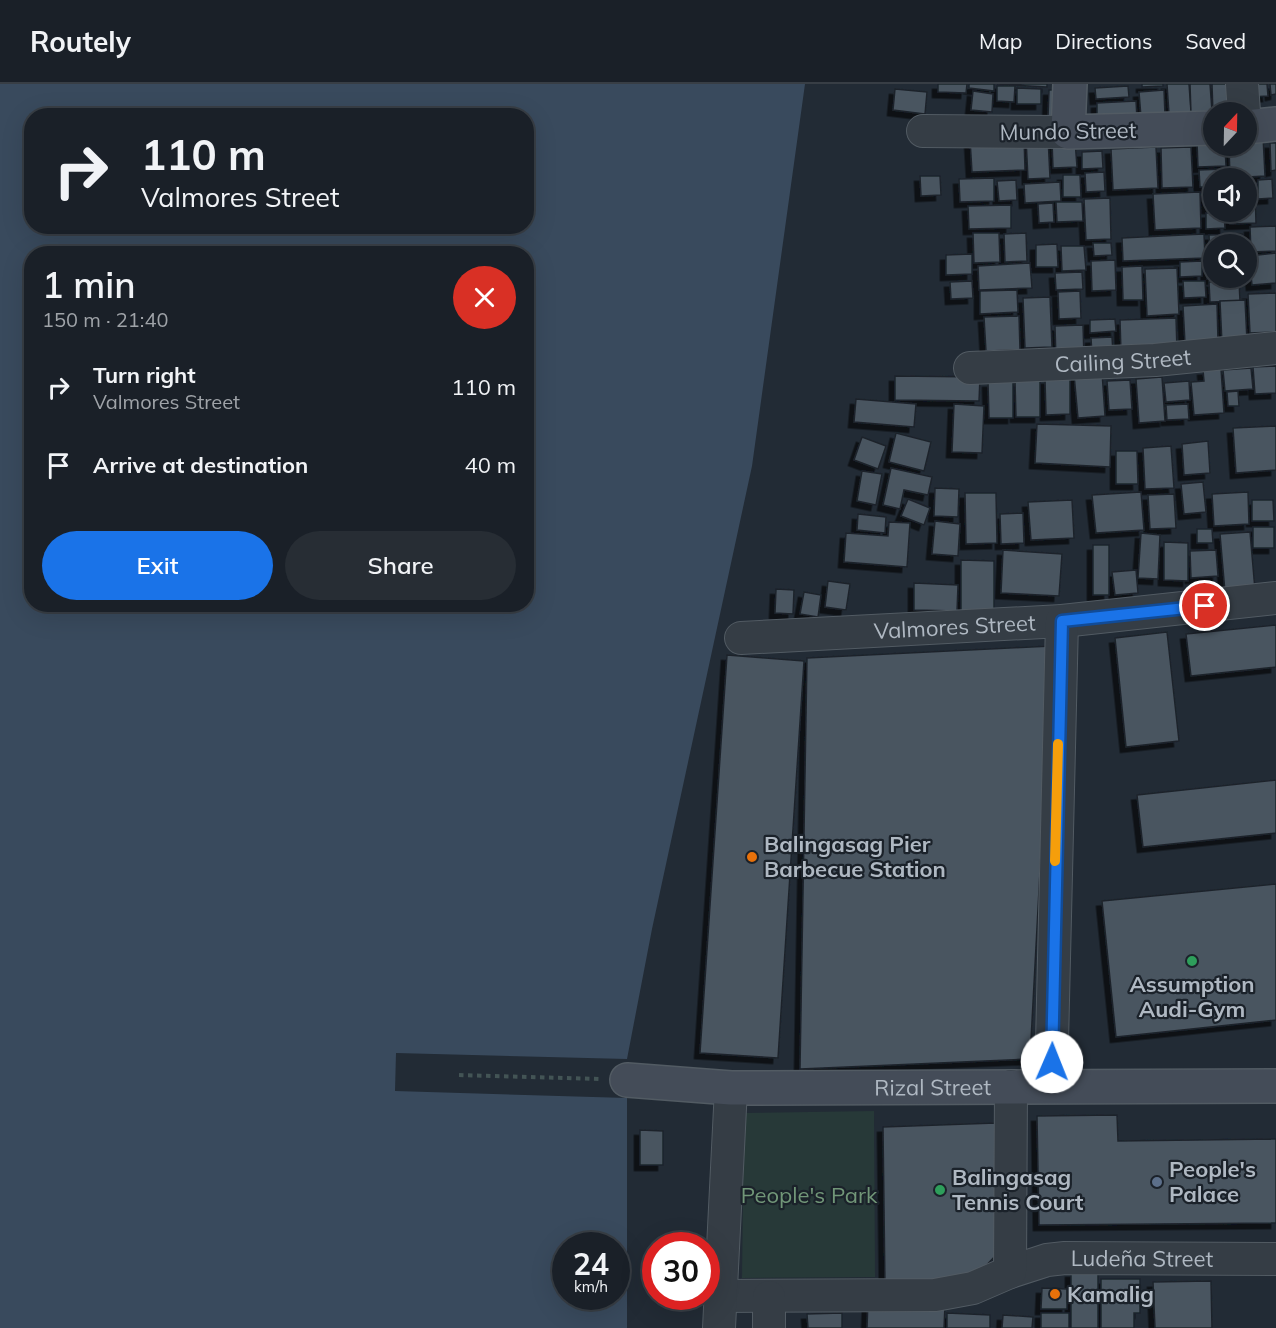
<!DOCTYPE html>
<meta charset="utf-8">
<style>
:root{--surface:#1a2028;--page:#272d34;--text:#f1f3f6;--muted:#9fa3a8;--line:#383e45;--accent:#1a73e8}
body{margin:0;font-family:Mulish,sans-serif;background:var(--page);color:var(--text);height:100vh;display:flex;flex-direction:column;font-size:22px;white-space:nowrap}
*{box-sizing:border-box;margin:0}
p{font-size:20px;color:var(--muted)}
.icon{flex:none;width:33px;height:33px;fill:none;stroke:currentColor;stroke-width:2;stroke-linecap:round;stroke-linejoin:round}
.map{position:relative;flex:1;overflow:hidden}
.sheet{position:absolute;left:24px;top:162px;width:510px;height:366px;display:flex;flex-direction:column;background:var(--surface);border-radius:24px;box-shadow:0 6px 24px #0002,0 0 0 2px var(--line)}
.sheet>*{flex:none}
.hud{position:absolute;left:24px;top:24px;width:510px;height:126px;border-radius:24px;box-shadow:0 6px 24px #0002,0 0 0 2px var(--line);background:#1a2028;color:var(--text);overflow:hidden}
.needle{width:39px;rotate:22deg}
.fabs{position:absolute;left:1203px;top:18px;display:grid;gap:12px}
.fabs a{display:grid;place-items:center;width:54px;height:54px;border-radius:50%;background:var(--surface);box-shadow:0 6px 24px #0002,0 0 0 2px var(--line);font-size:30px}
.speed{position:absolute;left:552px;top:1148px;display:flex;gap:12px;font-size:30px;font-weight:700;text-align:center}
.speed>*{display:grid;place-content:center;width:78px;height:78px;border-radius:50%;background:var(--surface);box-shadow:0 6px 24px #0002,0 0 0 2px var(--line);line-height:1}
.speed small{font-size:15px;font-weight:400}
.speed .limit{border:9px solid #d22;background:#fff;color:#111}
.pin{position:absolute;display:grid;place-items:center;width:51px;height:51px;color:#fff;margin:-26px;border:3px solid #fff;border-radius:50%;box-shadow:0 2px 6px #0007}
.me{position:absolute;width:66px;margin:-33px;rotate:1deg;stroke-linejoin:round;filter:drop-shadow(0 0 4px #0008)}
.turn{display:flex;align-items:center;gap:21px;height:126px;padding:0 18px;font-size:27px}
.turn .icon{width:78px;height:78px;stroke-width:2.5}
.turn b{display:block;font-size:42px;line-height:51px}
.round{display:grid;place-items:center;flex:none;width:63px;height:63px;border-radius:32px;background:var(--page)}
.headline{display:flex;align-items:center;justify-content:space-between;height:102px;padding:0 18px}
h1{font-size:36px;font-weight:600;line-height:45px}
.button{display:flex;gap:12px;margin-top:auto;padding:12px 18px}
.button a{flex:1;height:69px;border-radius:36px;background:var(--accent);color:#fff;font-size:24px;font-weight:600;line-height:69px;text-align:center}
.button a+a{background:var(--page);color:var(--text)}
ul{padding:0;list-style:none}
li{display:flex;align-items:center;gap:18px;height:78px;padding:0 18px}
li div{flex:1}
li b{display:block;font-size:22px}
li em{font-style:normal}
header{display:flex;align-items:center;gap:36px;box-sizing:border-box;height:84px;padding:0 30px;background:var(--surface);border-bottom:2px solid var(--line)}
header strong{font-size:28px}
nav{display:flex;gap:33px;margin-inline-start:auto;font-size:21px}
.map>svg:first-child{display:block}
</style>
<header>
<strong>Routely</strong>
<nav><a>Map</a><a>Directions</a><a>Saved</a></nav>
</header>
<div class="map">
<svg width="1276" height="1244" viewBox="0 0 1276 1244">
<defs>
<filter id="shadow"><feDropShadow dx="-5.5" dy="5.5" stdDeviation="0" flood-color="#0009"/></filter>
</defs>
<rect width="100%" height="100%" fill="#222b35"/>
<path fill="#273938" d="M874,1027l1,166 -133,1 2,-165z"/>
<path fill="#394a5d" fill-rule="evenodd" d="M0,0h805l-53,382 -100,463 -25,130v269h-627zM32,32h494v110h-494zM32,170h494v350h-494zM566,1161h50v51h-50z"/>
<path fill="#222b35" d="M396,969l231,6v39l-232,-7z"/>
<g fill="#4a5560" stroke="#1d242c" stroke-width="1.5" filter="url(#shadow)">
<path d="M938,0h29l-1,9 -28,-1z"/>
<path d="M969,0h25v7l-25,-3z"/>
<path d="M997,0h50v3z"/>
<path d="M1142,0h21v2l-21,1z"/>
<path d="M1167,0h22l2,28 -22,2z"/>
<path d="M1190,0h20l2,27 -21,2z"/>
<path d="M1212,0h28l1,28 -28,2z"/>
<path d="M1251,0h16l1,12 -17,1z"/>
<path d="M1270,0h6v10l-5,1z"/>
<path d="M997,2h18l-1,16 -17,-1z"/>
<path d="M1128,2l1,11 -33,2 -1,-11z"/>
<path d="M1017,4l24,1v15h-24z"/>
<path d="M895,5l32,3 -2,22 -32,-4z"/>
<path d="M1049,6h19v29l-20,-1z"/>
<path d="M1164,6l1,26 -24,1 -2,-25z"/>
<path d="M973,7l20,3 -1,18 -21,-2z"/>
<path d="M1136,17l1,18 -40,2v-18z"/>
<path d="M1246,52h17l2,40 -35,2 -1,-32h17z"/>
<path d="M1024,53l1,33 -53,2 -2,-33z"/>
<path d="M1048,53l2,41 -22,1 -2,-41z"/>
<path d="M1075,56l2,27 -24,1 -1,-27z"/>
<path d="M1214,57v5h11l1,20 -28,1 -1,-25z"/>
<path d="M1270,59h6v27l-5,1z"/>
<path d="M1156,63l2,41 -45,2 -2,-41z"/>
<path d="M1191,63l2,40 -31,1 -1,-40z"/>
<path d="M1102,67l1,17 -21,1v-17z"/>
<path d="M1224,85v9h-10v9h-14l-1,-17z"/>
<path d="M1104,88l1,19 -19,1 -1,-19z"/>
<path d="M1063,91h17l1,22h-18z"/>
<path d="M920,92h20l1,19 -20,1z"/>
<path d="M994,94v23l-34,1 -1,-23z"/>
<path d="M1272,95l1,19 -15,1v-19z"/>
<path d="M1016,96l1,20 -18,1 -2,-20z"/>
<path d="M1060,98l1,19 -36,2 -1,-19z"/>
<path d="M1255,105l1,34 -26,1 -1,-12h17v-22z"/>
<path d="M1205,106h9v18h-8z"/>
<path d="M1200,108l1,36 -46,2 -2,-36z"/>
<path d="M1110,114l1,41 -25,1 -2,-41z"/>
<path d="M1056,118h26l1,19 -26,1z"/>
<path d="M1053,119l1,19 -15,1 -1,-19z"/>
<path d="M1011,121v23l-42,1 -1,-23z"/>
<path d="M1224,128l1,16 -19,1v-16z"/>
<path d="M1276,142v25l-25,1 -1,-25z"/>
<path d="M973,149h26l1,29 -26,1z"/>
<path d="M1026,149l1,28 -22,1 -1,-28z"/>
<path d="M1204,150l1,24 -82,3 -1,-23z"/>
<path d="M1243,150l1,10h-30v13h-4l-1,-22z"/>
<path d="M1093,159h18l1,12 -18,1z"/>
<path d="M1057,160l1,23h-22v-22z"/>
<path d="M1061,162h23l2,24 -24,1z"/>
<path d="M1276,169v30l-24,2 -3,-29z"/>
<path d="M972,170v20l-26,1v-20z"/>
<path d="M1115,176l1,30 -24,1 -1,-30z"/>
<path d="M1202,177v15l-22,1v-15z"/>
<path d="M1206,177h8v17h31l-38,1z"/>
<path d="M1030,179l2,25 -53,2 -1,-24z"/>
<path d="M1142,182l1,34h-20l-1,-33z"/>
<path d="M1177,184l2,46 -32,2 -2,-47z"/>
<path d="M1082,188l1,17 -27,1 -1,-17z"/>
<path d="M972,197l1,17 -22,1 -1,-17z"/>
<path d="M1183,197h22l1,16 -22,1z"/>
<path d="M1239,197l1,20 -30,1 -1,-20z"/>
<path d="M1017,206l1,22 -38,2v-23z"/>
<path d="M1080,207l1,27 -22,1 -1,-27z"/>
<path d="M1276,209v39l-26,1 -2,-39z"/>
<path d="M1050,213l2,50 -27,1 -2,-50z"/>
<path d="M1245,216l2,41 -25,2 -2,-42z"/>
<path d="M1217,220l1,37 -33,2 -2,-37z"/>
<path d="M1019,232l1,34 -34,1 -2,-34z"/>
<path d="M1176,234l1,32 -56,2 -1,-32z"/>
<path d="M1115,235l1,12 -26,2v-13z"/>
<path d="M1083,241l1,32 -28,2 -1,-33z"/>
<path d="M1112,253l1,16 -21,1 -1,-16z"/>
<path d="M1276,282v27l-21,1 -2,-27z"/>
<path d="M1251,284l2,21 -28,2 -2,-21z"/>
<path d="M1221,285l3,44 -30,2 -3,-33 13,-1 -1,-11z"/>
<path d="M1102,288l3,44 -27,2 -4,-44z"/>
<path d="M895,292l85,1 -1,24 -84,-1z"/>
<path d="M1162,293l3,44 -26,2 -3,-44z"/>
<path d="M1045,295h25v35l-24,1z"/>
<path d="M1130,296l2,29 -23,1 -2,-29z"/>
<path d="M1015,297h25v36h-24z"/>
<path d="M1189,297l1,19 -24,2 -2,-19z"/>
<path d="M988,298h25v36h-24z"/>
<path d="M1238,307l1,15h-11l-1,-14z"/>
<path d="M856,315l60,5 -2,23 -60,-5z"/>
<path d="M954,320l30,2 -2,47 -30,-1z"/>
<path d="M1188,320l1,15 -22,1 -1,-15z"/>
<path d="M1037,340l74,2 -1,41 -75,-4z"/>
<path d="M1276,342v44l-40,3 -3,-45z"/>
<path d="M896,349l35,9 -7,29 -35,-9z"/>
<path d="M862,353l24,9 -8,23 -24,-9z"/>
<path d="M1208,357l2,32 -26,2 -2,-31z"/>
<path d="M1171,362l3,42 -29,1 -2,-41z"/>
<path d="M1116,367h21l1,33h-22z"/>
<path d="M891,384l41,9 -4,18 -24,-5 -4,19 -17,-4z"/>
<path d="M862,387l20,3 -6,31 -19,-4z"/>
<path d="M1203,398l3,30 -22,2 -3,-30z"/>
<path d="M935,404l24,1 -1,28 -24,-1z"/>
<path d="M1141,408l3,38 -48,3 -4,-38z"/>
<path d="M1248,408l1,32 -35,2 -2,-32z"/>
<path d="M965,409h31l1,50 -31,1z"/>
<path d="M1174,410l2,34 -26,1 -2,-34z"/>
<path d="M908,415l22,9 -6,17 -23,-9z"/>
<path d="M1072,416l2,38 -43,2 -3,-38z"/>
<path d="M1252,416h21l1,21h-22z"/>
<path d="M1023,429l1,30 -23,1 -1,-30z"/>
<path d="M858,430l28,3 -1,16 -28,-3z"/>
<path d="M935,437l25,3 -2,32 -26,-2z"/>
<path d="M889,438l21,1 -3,44 -63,-5 2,-29 42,3z"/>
<rect x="1253" y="443" width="21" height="21"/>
<path d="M1197,445h15l1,14h-16z"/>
<path d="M1250,448l5,58 -30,2 -5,-58z"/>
<path d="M1141,449l19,2 -2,44 -20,-1z"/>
<path d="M1164,458l24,1v38l-24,-1z"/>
<rect x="1093" y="461" width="16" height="50"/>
<path d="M1003,466l59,4 -3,42 -58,-3z"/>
<path d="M1216,466l2,26 -27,2 -1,-27z"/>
<path d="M961,476l33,1v51h-33z"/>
<path d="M1136,486l2,23 -23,2 -3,-23z"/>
<path d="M828,497l22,3 -4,26 -21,-3z"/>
<path d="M914,499l44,2 -1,26 -43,-1z"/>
<path d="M776,505l18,1 -1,24 -18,-1z"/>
<path d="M804,508l17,3 -3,22 -18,-3z"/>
<path d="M1276,541v42l-85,9 -5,-42z"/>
<path d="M1167,548l12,109 -53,6 -11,-109z"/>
<path d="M1052,562l-22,413 -230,10 7,-411z"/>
<path d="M727,571l77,6 -26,397 -78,-5z"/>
<path d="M1276,696v53l-133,14 -6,-52z"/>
<path d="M1276,800v136l-160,17 -14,-136z"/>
<path d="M1117,1031l1,26 158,-2v84l-237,2 -2,-109z"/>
<path d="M996,1039l1,131 -16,17 -46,18 -50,-3 -2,-159z"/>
<path d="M640,1046l23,1v34h-23z"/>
<rect x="1071" y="1188" width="27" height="56"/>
<path d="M1101,1195h39v34h-6v15h-33z"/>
<path d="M1211,1197l1,47h-57l-2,-46z"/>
<path d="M1042,1204l25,1v20h-26z"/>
<path d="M868,1217l77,4 -1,23h-77z"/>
<path d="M842,1229v15h-34l-1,-14z"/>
<path d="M947,1229l43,2v13h-43z"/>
<rect x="1041" y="1229" width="28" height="15"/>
<path d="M1003,1231l30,2 -1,11h-30z"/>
</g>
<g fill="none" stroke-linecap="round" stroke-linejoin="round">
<g stroke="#525b63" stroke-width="34">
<g id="street">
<path d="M1242,0l2,28"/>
<path d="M923,47l145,1"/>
<path id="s1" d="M970,284l185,-8 121,-12"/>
<path id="s2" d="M741,554l321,-17 214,-23"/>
<path d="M1051,1001l11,-464"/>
<path id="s3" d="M1010,1188l37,-12 18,-2 211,1"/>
<path d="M719,1212l216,-1 38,-7 37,-16 1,-186"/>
<path d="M719,1244l12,-240"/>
<path d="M769,1244v-31"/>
</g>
</g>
<g stroke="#525b63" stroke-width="36">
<g id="secondary">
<path d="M1070,0l-2,48 146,-4"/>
<path d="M1246,43l30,-3"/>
<path id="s4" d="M627,996l104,8 545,-2"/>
</g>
</g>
<path stroke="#435455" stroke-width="4" stroke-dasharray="4.5 4.5" stroke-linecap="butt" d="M459,991l140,4"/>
<use href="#street" stroke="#353d45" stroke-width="32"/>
<use href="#secondary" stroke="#444c58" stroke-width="33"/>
</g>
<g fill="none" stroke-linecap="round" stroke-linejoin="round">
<g stroke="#114b97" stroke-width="15">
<path id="route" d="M1052,978l10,-441 143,-15"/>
</g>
<use href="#route" stroke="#1a73e8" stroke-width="10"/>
<path stroke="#f59e0b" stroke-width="10" d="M1055,777l3,-117"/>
</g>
<g fill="#e8710a" stroke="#1b222a" stroke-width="2">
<circle cx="752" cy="773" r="6"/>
<circle cx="1055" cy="1210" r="6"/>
</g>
<g fill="#2e9e5b" stroke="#1b222a" stroke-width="2">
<circle cx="1192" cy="877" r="6"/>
<circle cx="940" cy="1106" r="6"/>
</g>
<circle fill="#5c6f8a" stroke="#1b222a" stroke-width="2" cx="1157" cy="1098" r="6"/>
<g text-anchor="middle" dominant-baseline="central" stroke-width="4.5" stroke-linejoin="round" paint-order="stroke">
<g font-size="22" fill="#afb8c2" stroke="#1b222a">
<text transform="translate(1068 47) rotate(-1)">Mundo Street</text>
<text stroke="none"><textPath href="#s1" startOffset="153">Cailing Street</textPath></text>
<text stroke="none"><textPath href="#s2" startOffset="214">Valmores Street</textPath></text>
<text stroke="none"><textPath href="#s4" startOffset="306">Rizal Street</textPath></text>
<text stroke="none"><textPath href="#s3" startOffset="134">Ludeña Street</textPath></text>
</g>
<g font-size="22" font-weight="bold" fill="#afb8c2" stroke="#1b222a" text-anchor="start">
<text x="764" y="760">Balingasag Pier<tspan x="764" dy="25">Barbecue Station</tspan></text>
<text x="1192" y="900" text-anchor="middle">Assumption<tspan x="1192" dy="25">Audi-Gym</tspan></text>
<text x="1169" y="1085">People's<tspan x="1169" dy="25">Palace</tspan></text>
<text x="952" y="1093">Balingasag<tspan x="952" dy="25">Tennis Court</tspan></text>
<text x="1067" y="1210">Kamalig</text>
</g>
<g font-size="22" fill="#719678" stroke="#1b222a">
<text x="809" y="1111">People's Park</text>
</g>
</g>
</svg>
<div class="fabs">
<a><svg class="needle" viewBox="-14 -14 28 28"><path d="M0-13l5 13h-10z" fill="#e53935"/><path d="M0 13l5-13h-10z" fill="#9fa3a8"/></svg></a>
<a><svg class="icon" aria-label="sound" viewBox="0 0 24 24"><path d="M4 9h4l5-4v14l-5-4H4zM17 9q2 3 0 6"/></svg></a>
<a><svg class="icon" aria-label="search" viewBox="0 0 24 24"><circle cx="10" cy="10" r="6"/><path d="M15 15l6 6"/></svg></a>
</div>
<div class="speed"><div>24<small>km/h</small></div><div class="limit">30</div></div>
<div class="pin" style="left:1205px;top:522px;background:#d93025"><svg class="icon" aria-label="arrive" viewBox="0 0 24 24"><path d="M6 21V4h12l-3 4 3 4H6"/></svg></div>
<svg class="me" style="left:1052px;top:978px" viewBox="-20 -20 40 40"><circle r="19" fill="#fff"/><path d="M0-13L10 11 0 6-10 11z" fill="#1a73e8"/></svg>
<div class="hud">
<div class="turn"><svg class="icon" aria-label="right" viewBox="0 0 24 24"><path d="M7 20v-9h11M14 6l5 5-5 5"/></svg><div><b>110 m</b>Valmores Street</div></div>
</div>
<section class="sheet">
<div class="headline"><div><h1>1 min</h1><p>150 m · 21:40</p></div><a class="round" style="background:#d93025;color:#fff"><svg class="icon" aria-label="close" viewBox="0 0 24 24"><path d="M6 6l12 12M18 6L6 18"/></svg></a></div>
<ul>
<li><svg class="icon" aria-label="right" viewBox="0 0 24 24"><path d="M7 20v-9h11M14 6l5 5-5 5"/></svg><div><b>Turn right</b><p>Valmores Street</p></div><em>110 m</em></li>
<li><svg class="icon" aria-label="arrive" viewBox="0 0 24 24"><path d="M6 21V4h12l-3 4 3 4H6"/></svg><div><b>Arrive at destination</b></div><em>40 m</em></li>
</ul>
<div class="button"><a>Exit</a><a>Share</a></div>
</section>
</div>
